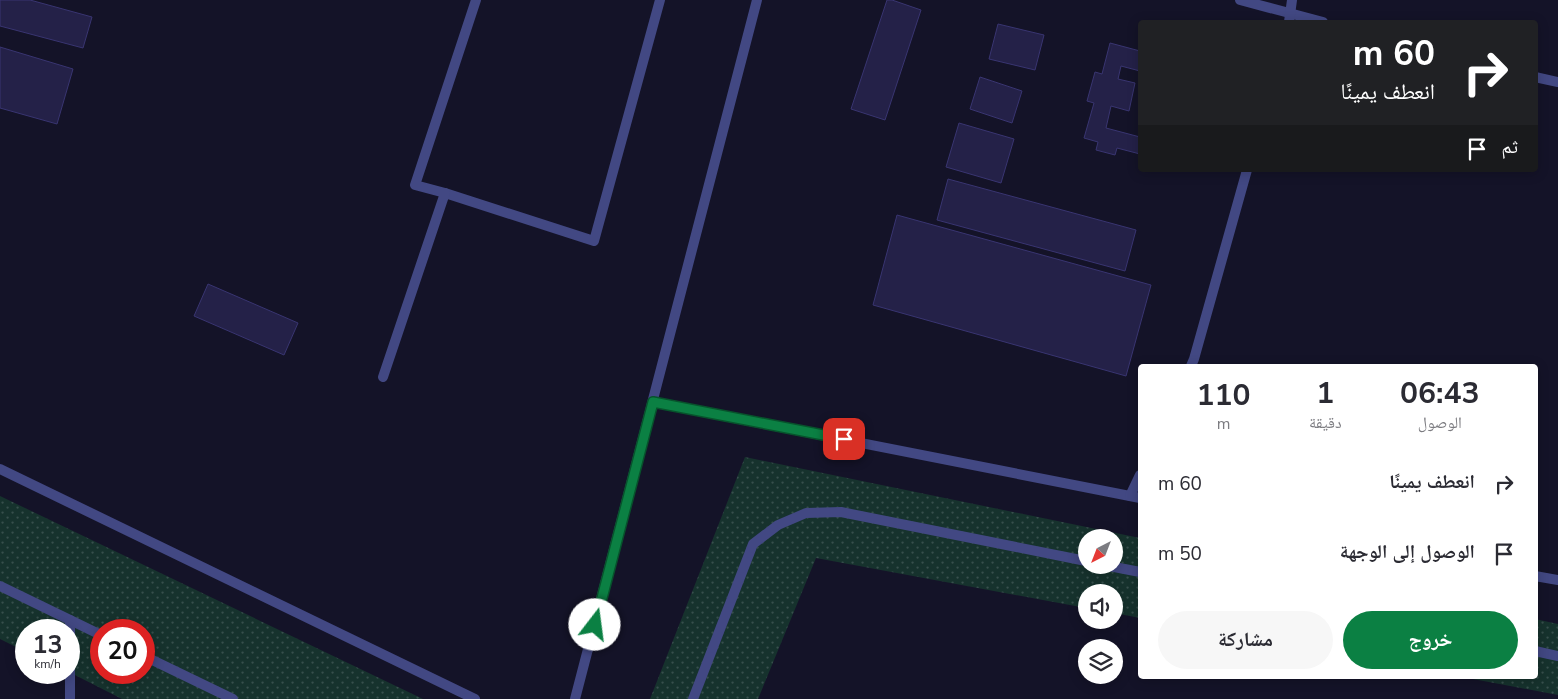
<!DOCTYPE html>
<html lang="ar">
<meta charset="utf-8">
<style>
:root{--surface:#fff;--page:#f7f7f7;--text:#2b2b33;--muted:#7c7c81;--accent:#0b8043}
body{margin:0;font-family:"Nunito Sans","Noto Naskh Arabic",sans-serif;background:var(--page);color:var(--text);direction:rtl;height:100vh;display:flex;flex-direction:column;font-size:19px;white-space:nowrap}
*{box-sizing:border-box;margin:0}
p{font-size:16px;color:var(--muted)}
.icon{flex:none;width:28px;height:28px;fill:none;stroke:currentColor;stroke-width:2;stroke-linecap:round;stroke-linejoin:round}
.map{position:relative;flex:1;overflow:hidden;direction:ltr}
.sheet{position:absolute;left:1138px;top:364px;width:400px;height:315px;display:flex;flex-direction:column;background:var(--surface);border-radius:5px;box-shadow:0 2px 12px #0003;direction:rtl}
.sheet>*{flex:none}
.guide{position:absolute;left:1138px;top:20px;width:400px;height:152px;border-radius:5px;box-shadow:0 2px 12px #0003;direction:rtl;background:#202124;color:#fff;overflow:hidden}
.needle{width:32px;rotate:222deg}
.tools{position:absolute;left:1078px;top:529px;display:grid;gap:10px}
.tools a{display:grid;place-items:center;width:45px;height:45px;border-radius:50%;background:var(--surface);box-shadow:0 2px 12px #0003;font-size:25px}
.speed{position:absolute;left:15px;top:619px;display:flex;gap:10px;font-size:25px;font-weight:700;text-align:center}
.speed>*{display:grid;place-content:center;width:65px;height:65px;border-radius:50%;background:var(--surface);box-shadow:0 2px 12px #0003;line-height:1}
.speed small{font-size:12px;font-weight:400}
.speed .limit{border:8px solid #d22;background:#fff;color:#111}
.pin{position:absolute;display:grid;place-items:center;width:42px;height:42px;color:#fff;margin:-21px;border-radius:10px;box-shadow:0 2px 8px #0006}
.me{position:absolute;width:55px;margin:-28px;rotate:15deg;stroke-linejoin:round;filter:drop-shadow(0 0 4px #0008)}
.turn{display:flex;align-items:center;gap:18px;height:105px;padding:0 20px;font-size:22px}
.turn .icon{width:65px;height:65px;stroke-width:2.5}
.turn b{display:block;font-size:35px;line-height:42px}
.then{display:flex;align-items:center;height:48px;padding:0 20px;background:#0003;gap:10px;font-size:19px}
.eta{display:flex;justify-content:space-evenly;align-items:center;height:85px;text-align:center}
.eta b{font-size:30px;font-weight:700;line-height:35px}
.action{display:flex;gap:10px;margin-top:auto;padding:10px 20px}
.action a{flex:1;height:58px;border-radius:30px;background:var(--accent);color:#fff;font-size:20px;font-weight:700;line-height:58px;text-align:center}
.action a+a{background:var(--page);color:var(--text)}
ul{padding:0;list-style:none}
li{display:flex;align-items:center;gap:15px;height:70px;padding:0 20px}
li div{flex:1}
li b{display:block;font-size:19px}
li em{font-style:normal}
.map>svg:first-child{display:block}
</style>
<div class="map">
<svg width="1558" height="699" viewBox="0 0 1558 699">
<defs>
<pattern id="grass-dots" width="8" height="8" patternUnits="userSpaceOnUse" patternTransform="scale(1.25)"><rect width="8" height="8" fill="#16322d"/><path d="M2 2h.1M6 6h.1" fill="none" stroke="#374f4c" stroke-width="1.8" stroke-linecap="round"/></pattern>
</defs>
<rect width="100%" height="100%" fill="#141328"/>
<g fill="url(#grass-dots)" fill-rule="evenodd">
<path d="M745,457l395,81v80l-26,-5v-21h-28v16l-270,-50 -58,141h-108zM1086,538h28v27h-28z"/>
<path d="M0,496l423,203h-301l-53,-27v-42h-43v22l-26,-13zM101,630h43v42h-43z"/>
<path d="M1535,619l23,5v71l-101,-19h78z"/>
</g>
<g fill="#242148" stroke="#393571">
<path d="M0,0h30l62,17 -9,31 -83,-22z"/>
<path d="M887,0h5l29,10 -36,110 -34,-11z"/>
<path d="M998,24l46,11 -9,35 -46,-11z"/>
<path d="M1110,43l30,8v20l-19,-5 -3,13 17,4 -6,28 -18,-5 -5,22 34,9v17l-23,-6 -2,7 -19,-5 2,-8 -14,-4 10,-35 -7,-2 8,-29 7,2z"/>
<path d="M0,47l73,22 -16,55 -57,-16z"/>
<path d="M980,77l42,14 -10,32 -42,-14z"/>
<path d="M959,123l55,16 -13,44 -55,-16z"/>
<path d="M948,179l188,51 -11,41 -188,-51z"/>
<path d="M897,215l254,70 -25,91 -253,-71z"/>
<path d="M208,284l90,39 -14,32 -90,-39z"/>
</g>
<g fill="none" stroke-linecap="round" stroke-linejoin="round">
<g stroke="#424883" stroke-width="10">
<path d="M1240,0l83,22"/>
<path d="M1289,22l3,-22"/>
<path d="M1535,77l23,5"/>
<path d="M445,193l149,48 66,-241"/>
<path d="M1191,366l3,-7 53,-189"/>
<path d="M383,377l62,-184 -30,-8 61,-185"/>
<path d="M653,402l487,96"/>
<path d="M0,469l475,230"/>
<path d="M1130,496l10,-21"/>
<path d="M1104,565l36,7"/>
<path d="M1535,576l23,4"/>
<path d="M1535,651l23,5"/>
<path d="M575,699l182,-699"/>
<path d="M693,699l60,-155 25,-19 28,-12 35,-1 245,49"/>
</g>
<path stroke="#424883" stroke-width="10" d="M70,699v-79"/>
<g stroke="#424883" stroke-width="10">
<path d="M0,586l101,49"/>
<path d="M144,656l89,43"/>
</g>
</g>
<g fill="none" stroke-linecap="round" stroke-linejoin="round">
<g stroke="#07532c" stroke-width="12">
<path id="route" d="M595,625l58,-223 191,37"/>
</g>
<use href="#route" stroke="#0b8043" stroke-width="9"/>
</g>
</svg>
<div class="tools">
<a><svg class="needle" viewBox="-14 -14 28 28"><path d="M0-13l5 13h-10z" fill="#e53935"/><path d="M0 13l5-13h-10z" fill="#7c7c81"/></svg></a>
<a><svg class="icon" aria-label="sound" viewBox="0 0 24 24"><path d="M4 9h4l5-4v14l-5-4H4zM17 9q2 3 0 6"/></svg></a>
<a><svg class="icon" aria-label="layers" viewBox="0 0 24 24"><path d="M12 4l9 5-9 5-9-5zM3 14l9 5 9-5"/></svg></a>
</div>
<div class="speed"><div>13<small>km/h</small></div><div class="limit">20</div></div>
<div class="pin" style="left:844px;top:439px;background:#d93025"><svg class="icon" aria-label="arrive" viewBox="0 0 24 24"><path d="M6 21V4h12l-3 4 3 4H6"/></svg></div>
<svg class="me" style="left:595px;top:625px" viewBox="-20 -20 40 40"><circle r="19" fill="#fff"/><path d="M0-13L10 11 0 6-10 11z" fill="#0b8043"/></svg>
<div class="guide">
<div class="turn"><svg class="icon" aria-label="right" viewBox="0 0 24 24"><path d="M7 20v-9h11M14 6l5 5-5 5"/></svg><div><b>60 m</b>انعطف يمينًا</div></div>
<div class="then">ثم<svg class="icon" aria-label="arrive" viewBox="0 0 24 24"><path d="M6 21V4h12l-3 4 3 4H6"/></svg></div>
</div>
<section class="sheet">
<div class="eta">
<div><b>06:43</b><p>الوصول</p></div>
<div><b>1</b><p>دقيقة</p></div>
<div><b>110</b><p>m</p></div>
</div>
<ul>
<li><svg class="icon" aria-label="right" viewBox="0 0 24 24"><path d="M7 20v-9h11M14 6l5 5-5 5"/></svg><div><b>انعطف يمينًا</b></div><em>60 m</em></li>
<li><svg class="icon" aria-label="arrive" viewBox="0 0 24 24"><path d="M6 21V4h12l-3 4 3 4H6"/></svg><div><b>الوصول إلى الوجهة</b></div><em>50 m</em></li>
</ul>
<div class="action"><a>خروج</a><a>مشاركة</a></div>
</section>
</div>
